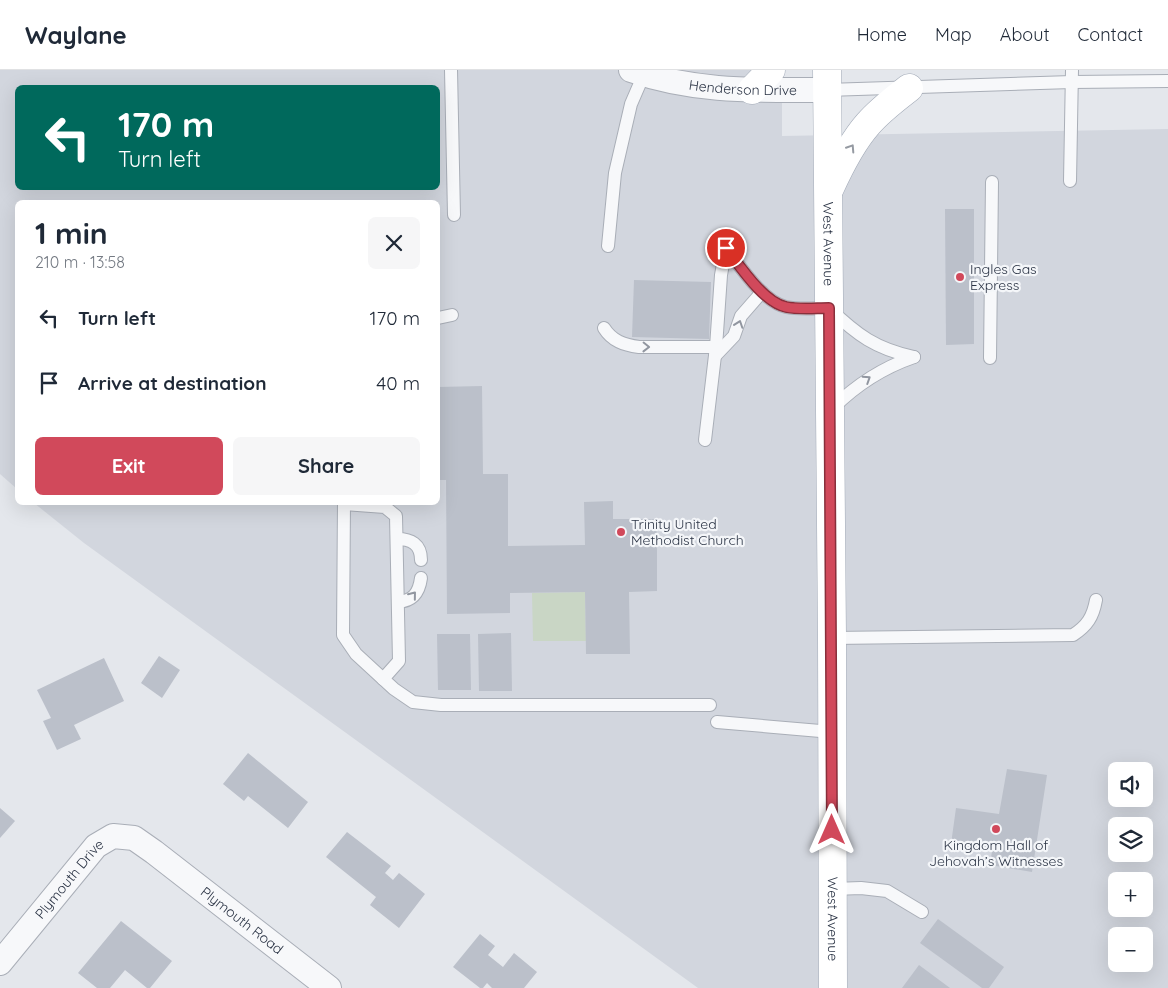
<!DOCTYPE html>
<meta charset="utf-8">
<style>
:root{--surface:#fff;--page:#f6f6f7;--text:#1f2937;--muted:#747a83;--line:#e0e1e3;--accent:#d1495b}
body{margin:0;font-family:Quicksand,sans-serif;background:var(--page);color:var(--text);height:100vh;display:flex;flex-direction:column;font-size:19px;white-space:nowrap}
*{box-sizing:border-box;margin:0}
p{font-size:16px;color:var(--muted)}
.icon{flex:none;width:28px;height:28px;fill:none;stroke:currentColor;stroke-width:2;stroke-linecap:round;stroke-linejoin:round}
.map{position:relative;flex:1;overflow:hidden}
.side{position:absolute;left:15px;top:130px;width:425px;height:305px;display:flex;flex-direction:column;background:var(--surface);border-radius:8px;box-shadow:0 5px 20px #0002}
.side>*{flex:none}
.banner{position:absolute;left:15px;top:15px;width:425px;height:105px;border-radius:8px;box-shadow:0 5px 20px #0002;background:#00695c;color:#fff;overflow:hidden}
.buttons{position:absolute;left:1108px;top:692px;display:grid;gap:10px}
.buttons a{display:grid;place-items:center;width:45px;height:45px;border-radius:8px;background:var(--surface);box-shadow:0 5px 20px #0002;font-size:25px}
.pin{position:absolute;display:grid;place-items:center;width:42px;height:42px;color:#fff;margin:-21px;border:2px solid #fff;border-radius:50%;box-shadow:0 1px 5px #0007}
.me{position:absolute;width:55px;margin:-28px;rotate:0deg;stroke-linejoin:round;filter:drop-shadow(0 0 4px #0008)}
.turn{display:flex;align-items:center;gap:18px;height:105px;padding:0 20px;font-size:22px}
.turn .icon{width:65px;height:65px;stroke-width:2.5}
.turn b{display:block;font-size:35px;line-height:42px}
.round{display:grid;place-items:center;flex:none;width:52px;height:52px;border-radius:8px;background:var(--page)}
.head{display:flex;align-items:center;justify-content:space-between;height:85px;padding:0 20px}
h1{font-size:30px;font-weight:800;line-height:38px}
.action{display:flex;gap:10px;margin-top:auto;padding:10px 20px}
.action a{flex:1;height:58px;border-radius:8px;background:var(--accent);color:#fff;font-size:20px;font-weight:800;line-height:58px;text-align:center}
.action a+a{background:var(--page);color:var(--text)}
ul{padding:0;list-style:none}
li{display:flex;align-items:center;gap:15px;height:65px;padding:0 20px}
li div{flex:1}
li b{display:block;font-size:19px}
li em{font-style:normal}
header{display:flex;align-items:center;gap:30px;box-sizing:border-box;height:70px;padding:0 25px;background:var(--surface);border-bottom:1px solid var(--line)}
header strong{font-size:24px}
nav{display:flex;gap:28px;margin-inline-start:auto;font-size:18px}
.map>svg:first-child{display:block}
</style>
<header>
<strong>Waylane</strong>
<nav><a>Home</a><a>Map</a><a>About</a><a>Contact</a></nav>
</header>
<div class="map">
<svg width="1168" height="918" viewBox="0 0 1168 918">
<rect width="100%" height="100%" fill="#e4e7ec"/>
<path fill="#d2d6de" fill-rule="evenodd" d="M0,0h782v66l386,-7v859h-470l-614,-445 -50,-40 404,-1v-300h-420l-1,287 -17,-15zM18,18h420v100h-420zM1116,701h28v28h-28zM1116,756h28v28h-28zM1116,811h28v28h-28zM1116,866h28v28h-28z"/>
<path fill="#c9d6c5" d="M585,522l1,49h-53l-1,-48z"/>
<g fill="#bbc0ca">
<path d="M945,139h29v135l-28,1z"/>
<path d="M634,210l77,2 -2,57 -77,-2z"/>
<path d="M482,316l1,88h25v72l77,-1 -1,-43 29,-1v18h44v72l-28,1 1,62h-44l-1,-62 -75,1v20l-63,1 -1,-134h-8v-93z"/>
<path d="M511,563l1,58h-33l-1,-57z"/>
<path d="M437,564h33l1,56h-33z"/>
<path d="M159,586l21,14 -18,28 -21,-15z"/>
<path d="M104,588l20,43 -50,24 7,14 -24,11 -14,-29 8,-3 -14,-28z"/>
<path d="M248,683l60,49 -20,26 -40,-32 -4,5 -21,-17z"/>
<path d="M1007,699l40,6 -15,97 -42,-7 2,-14 -41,-7 5,-36 43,6z"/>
<path d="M0,738l15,13 -15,17z"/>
<path d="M347,762l44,34 -6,7 8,7 6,-7 26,21 -26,34 -29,-23 6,-8 -50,-40z"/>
<path d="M938,849l66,48 -15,21h-7l-62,-45z"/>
<path d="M121,851l51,40 -22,27h-3l-22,-18 -15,18h-13l-19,-15z"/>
<path d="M480,864l15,12 -7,9 15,12 11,-14 23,19 -13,16h-32l-5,-5 -4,5h-3l-27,-21z"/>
<path d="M919,895l31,23h-48z"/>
</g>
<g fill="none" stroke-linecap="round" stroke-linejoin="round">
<g stroke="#a9aeb7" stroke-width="14">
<g id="lane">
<path d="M451,0l3,145"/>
<path d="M827,20l245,-8 96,-1"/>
<path d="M1070,111l2,-111"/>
<path d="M608,176l7,-73 16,-69 13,-30"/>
<path d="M726,178c14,18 37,54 60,59 14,3 30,1 43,1 28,27 47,41 85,49"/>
<path d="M438,248l14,-3"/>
<path d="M604,258c8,13 20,17 35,19h77l5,-72 5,-27"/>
<path d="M715,286l19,-20 7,-20 21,-24"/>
<path d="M990,288l2,-176"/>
<path d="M833,338c24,-24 49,-40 81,-51"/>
<path d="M705,370l11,-93"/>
<path d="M344,432l-1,133 13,19 38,35 19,13 28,3h269"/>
<path d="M344,434l41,3 11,9 3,145 -16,18"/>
<path d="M397,469c14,0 24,5 24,21"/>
<path d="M398,532c15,-1 21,-9 23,-24"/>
<path d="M832,568l241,-3c14,-9 20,-18 23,-35"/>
<path d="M717,652l115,10"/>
<path d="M833,819l28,-1 26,3 35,21"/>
</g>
</g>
<g stroke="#a9aeb7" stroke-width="26">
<g id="street">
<path id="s1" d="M631,0c65,23 128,20 196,20"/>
<path id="s2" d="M0,893l96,-117 17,-10 21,2 20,14 175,136"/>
</g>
</g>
<g stroke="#a3abb8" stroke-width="29">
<g id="primary">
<path id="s3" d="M827,0l5,568 1,350"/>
<path d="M752,20l19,-20"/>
<path d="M830,118c10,-22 22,-46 38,-64 12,-14 27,-25 41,-36"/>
</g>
</g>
<use href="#lane" stroke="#f7f8fa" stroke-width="12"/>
<use href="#street" stroke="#f7f8fa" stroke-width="24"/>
<use href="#primary" stroke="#fff" stroke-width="28"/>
</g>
<defs><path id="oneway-chevron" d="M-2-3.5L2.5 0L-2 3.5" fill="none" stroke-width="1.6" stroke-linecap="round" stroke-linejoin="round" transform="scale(1.25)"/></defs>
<use stroke="#959aa2" href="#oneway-chevron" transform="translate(851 78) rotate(-57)"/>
<g stroke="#9196a0">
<use href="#oneway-chevron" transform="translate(739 254) rotate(-71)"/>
<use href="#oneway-chevron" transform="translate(646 277) rotate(1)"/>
<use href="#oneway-chevron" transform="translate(867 309) rotate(-33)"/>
<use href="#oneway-chevron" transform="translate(413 525) rotate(-51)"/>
</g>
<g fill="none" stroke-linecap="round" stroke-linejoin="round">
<g stroke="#882f3b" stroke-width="12">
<path id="route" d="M726,178c14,18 37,54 60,59 14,3 30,1 43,1l3,522"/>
</g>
<use href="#route" stroke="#d1495b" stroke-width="9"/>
</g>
<g fill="#d1495b" stroke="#f4f6f9" stroke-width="2">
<circle cx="960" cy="207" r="5"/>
<circle cx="621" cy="462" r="5"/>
<circle cx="996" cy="759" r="5"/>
</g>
<g text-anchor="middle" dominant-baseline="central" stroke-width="4.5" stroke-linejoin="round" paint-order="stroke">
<g font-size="14" fill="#2b3445" stroke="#f4f6f9">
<text stroke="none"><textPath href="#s1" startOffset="114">Henderson Drive</textPath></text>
<text stroke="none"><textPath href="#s3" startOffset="174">West Avenue</textPath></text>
<text stroke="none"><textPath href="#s2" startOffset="109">Plymouth Drive</textPath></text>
<text stroke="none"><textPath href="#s3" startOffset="849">West Avenue</textPath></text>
<text stroke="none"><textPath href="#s2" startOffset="328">Plymouth Road</textPath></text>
</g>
<g font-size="14" fill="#2b3445" stroke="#f4f6f9" text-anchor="start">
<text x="970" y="199">Ingles Gas<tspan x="970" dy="16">Express</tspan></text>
<text x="631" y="454">Trinity United<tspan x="631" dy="16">Methodist Church</tspan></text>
<text x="996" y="775" text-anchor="middle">Kingdom Hall of<tspan x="996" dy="16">Jehovah’s Witnesses</tspan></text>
</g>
</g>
</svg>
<div class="buttons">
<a><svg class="icon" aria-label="sound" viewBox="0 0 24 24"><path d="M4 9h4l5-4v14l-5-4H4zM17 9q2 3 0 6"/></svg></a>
<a><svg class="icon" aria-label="layers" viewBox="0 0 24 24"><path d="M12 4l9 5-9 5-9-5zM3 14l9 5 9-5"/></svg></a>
<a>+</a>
<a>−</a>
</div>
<div class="pin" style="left:726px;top:178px;background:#d93025"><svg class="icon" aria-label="arrive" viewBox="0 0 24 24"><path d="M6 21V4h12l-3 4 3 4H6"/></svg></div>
<svg class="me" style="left:832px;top:760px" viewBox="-20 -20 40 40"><path d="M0-17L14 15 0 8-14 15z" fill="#d1495b" stroke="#fff" stroke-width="4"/></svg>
<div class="banner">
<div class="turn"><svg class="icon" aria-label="left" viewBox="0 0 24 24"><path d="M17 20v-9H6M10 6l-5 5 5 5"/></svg><div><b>170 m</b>Turn left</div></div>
</div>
<section class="side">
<div class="head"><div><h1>1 min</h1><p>210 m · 13:58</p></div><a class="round"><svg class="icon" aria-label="close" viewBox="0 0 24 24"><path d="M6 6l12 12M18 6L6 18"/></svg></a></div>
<ul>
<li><svg class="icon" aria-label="left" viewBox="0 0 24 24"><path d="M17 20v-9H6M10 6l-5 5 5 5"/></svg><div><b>Turn left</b></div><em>170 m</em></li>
<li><svg class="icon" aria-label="arrive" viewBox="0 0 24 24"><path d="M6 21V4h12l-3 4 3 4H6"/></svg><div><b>Arrive at destination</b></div><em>40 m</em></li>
</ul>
<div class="action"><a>Exit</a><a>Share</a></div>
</section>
</div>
